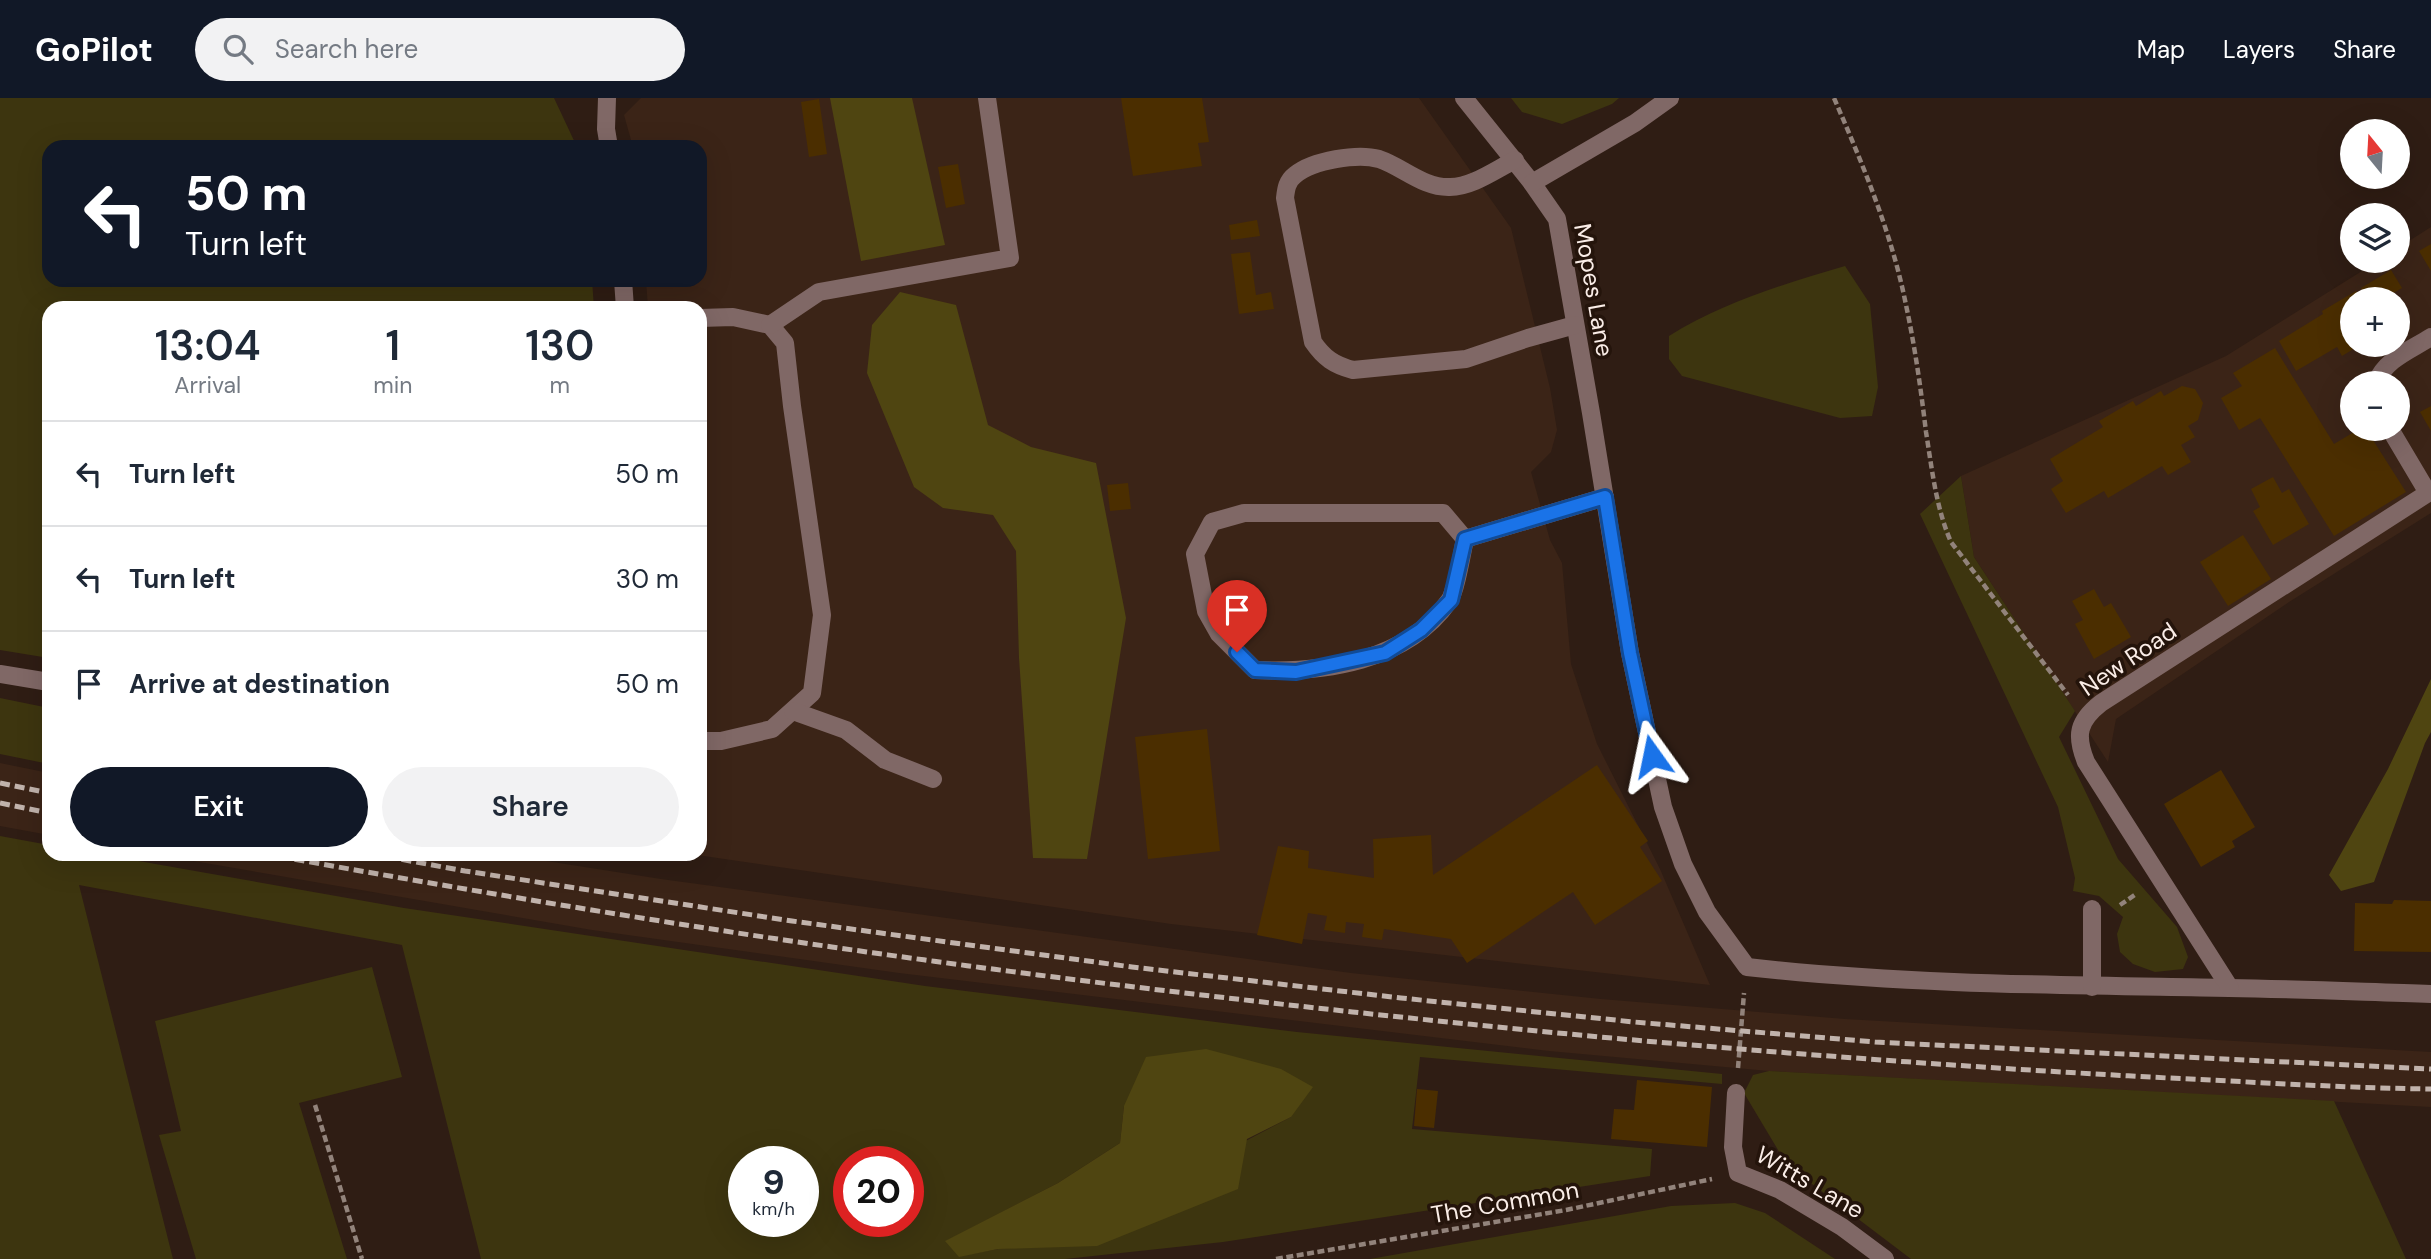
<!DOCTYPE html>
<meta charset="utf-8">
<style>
:root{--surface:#fff;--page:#f2f2f3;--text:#1f2937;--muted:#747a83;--line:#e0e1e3;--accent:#111827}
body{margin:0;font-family:"DM Sans",sans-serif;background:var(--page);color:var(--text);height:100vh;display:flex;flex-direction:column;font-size:26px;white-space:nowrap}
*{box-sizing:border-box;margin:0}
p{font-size:23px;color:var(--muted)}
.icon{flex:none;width:38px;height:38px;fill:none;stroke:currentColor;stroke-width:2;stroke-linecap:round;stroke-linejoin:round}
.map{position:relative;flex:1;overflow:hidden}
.drawer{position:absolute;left:42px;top:203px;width:665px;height:560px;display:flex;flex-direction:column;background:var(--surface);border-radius:21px;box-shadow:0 7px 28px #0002}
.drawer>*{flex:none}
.banner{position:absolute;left:42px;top:42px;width:665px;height:147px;border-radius:21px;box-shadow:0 7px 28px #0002;background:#111827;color:#fff;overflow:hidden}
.needle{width:46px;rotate:342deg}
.buttons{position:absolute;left:2340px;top:21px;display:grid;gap:14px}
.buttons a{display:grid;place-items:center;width:70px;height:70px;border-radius:50%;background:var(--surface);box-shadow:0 7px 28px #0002;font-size:35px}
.speed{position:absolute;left:728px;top:1048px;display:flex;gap:14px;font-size:35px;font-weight:700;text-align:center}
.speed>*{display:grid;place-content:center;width:91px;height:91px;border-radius:50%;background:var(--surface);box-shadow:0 7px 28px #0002;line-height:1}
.speed small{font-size:18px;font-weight:400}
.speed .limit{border:10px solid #d22;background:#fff;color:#111}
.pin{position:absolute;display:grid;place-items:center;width:60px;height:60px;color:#fff;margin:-72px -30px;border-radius:50% 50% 50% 0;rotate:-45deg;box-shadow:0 0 7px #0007}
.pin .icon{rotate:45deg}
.me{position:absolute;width:77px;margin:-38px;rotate:348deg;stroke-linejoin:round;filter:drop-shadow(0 0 5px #0008)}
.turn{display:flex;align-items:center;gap:24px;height:147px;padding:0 28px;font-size:32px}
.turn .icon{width:91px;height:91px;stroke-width:2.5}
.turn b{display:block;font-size:49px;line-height:60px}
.eta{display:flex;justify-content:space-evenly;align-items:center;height:119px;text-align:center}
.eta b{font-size:42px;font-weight:600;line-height:49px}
.button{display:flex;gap:14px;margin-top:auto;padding:14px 28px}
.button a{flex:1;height:80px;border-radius:42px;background:var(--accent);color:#fff;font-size:28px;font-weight:600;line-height:80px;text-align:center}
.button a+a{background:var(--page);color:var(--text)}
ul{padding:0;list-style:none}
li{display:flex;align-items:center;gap:21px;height:105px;padding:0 28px;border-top:2px solid var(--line)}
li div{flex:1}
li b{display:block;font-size:26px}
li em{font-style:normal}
header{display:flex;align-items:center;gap:42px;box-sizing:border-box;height:98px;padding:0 35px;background:var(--accent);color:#fff}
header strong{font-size:33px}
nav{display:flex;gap:38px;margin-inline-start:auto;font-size:24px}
.search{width:490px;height:63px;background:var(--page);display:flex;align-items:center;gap:18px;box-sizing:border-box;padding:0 24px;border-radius:38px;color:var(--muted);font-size:26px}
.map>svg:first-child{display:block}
</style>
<header>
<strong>GoPilot</strong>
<div class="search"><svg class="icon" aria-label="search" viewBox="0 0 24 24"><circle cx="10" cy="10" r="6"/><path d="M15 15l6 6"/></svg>Search here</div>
<nav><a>Map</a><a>Layers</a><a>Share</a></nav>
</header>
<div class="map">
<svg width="2431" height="1161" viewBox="0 0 2431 1161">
<rect width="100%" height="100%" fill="#2f1d14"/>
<g fill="#3b2417" fill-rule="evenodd">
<path d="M641,0h778l92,130 39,160 7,42 -6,22 -20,20 19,68 12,23 9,101 26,80 63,125 50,116 -539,-61 -481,-70h10v-546h-52l-2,-28h54v-133h-67l-9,-32z"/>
<path d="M2431,129v286l-142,89 -173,117 -8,43 -134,-205 -13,-81 265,-120 152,-95h20v-13zM2352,201h46v46h-46zM2352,285h46v46h-46z"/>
<path d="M0,665l49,10v62l-49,-9z"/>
<path d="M153,756h349l159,25 690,94 250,26 244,20 586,33v55l-662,-36 -220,-20 -650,-78 -307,-43z"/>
</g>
<g fill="#3d350f" fill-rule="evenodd">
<path d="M0,0h554l23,49h-528v133h543l2,28h-545v350l-49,-8z"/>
<path d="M1511,0h108l-7,6 -50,20 -40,-12z"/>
<path d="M1845,168l25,38 8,83 -6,29 -32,2 -158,-42 -13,-17v-23c54,-34 115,-52 176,-70z"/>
<path d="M1961,378l13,81 101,154 -16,26 59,122 59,68 11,30 -5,12 -28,3 -22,-8 -13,-12 -3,-18 6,-17 -24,-21 -26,-5 2,-13 -17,-71 -138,-293z"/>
<path d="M0,600l49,10v56l-49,-10z"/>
<path d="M0,738l49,9v9h50l305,54 521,78 372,46 425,42v10l-302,-27 -8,72 240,20 -2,27 -427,66 -158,17h-584l-79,-314 -323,-60 94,374h-173zM1124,1008l167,11 -245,129 -48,3 -38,7 -14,-15 112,-58 62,-40zM744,1064h59v60h-59zM849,1064h59v60h-59z"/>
<path d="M372,869l30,110 -103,26 48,156h-151l-37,-124 22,-4 -26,-110z"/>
<path d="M1769,973l565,30 72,158h-495l-124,-94 -43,-72 9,-18z"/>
<path d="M1735,1105l30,10 70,46h-465l301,-53z"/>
</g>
<g fill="#4f4511">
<path d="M830,0h82l33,147 -84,16z"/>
<path d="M900,194l56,13 32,120 43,22 65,16 30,155 -39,241 -54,-1 -14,-200 -3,-107 -23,-36 -50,-7 -29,-21 -47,-114 5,-48z"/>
<path d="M2431,581v53l-6,11 -51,139 -33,9 -12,-16 59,-106z"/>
<path d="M1206,951l75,20 32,18 -22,30 -44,22 -9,50 -141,57 -99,3 -39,8 -14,-16 113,-58 62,-40 4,-37 22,-49z"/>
</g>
<g fill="#4b2e00">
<path d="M1121,0h81l7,44 -11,1 4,23 -69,10z"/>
<path d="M819,1l8,55 -18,3 -8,-55z"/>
<path d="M958,66l7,40 -19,4 -8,-41z"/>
<path d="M1257,122l3,16 -29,4 -2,-15z"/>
<path d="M2431,146v27l-12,-20z"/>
<path d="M1250,154l6,43 15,-3 3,17 -35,5 -8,-60z"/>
<path d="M2391,172l11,18 -19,11h-16l-6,-11z"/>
<path d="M2356,193l5,8h-9v46h8l-18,11 -5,-9 -41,24 -17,-30 44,-27 -1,-3z"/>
<path d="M2275,250l59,96 25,-15h7l40,63 -72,44 -74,-118 -21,12 -18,-32 21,-12 -9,-13z"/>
<path d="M2182,288l13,3 8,14 -5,17 -10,6 7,11 -14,8 10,17 -23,13 -6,-9 -54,32 -4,-7 -38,22 -15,-24 12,-8 -13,-22 53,-32 -4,-6 34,-20 3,5 25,-15 3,5z"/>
<path d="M2431,308v25l-11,-19z"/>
<path d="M2273,379l9,16 7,-4 20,35 -36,21 -20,-34 7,-4 -9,-18z"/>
<path d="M1128,385l3,26 -21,2 -3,-26z"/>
<path d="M2243,437l28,44 -43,27 -28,-44z"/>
<path d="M2094,491l10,18 7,-4 20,34 -37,22 -19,-35 8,-4 -11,-19z"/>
<path d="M1207,631l13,122 -72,8 -13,-122z"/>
<path d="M1597,667l51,76 -8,6 22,34 -67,44 -22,-33 -106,71 -16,-24 -67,-10 -2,11 -20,-3 2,-13 -18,-2 -1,11 -21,-3 3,-14 -19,-3 -6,31 -45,-9 21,-89 31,5 -1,17 66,10 -1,-39 58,-4 2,40z"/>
<path d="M2221,672l34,57 -23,14 3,6 -34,20 -37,-63z"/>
<path d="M2394,802l37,1v51l-77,-1 1,-48 37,1z"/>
<path d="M1637,982l75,7 -5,60 -96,-8 3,-30 20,1z"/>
<path d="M1417,991l21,2 -4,37 -20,-2z"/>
</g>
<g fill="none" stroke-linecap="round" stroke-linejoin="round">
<g stroke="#92837b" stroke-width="4.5" stroke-dasharray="7 3.5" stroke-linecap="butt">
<path d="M1834,0c29,67 58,136 72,207 9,42 15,85 20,127 6,37 10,76 25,110l117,153"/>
<path d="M2120,807l16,-11"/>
<path d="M1738,970l6,-75"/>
<path d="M315,1007l47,154"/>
<path d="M1276,1161l290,-49 146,-31"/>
</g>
<g stroke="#806866" stroke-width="18">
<path d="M607,0l-1,31 3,18"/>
<path d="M1464,0l68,85 25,36 34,194 39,240 33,154 20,57 24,48 40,55c161,18 321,18 482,21 68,1 135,4 202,6"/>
<path d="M1515,62c-20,10 -43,27 -65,27 -27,1 -47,-20 -71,-28 -21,-6 -66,1 -84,16 -8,6 -9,14 -10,23l28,144c11,16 21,23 40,28l113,-11 62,-21 47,-13"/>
<path d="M1532,85l103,-60 35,-25"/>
<path d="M623,182l2,28"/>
<path d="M700,220l33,-1 37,8 15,18 7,63 30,209 -10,78 -40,36 -51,12h-21"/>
<path d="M770,227l49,-33 191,-34 -23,-160"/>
<path d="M2376,285c9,-24 35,-33 55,-46"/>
<path d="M1465,441c-3,14 -9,52 -16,62 -43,61 -125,72 -194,69l-36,-36 -13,-23 -11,-57 17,-32 32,-9h199l22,26 140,-42"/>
<path d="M0,576l49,8"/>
<path d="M793,613l53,19 39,30 48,19"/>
<path d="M2092,889v-78"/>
<path d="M2230,890l-144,-226c-11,-27 -8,-41 15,-59l327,-210 -38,-64"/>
<path d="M1736,995l-3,54 5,26 42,17 62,37 43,32"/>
</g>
<g stroke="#c1b3ac" stroke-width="5" stroke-dasharray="10 5" stroke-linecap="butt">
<path d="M0,685l49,10"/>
<path d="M0,705l49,10"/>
<path d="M265,756c173,31 345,60 519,86 271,40 543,71 816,97 189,17 378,31 568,41 88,4 175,10 263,11"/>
<path d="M372,756l93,17 327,50 340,46 269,31 233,24 241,20 556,27"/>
</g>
</g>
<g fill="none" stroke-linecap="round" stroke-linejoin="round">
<g stroke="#114b97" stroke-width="18">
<path id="route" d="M1237,554l18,18 41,2 89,-19 36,-23 30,-30 14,-61 140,-42 25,156 22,103"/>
</g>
<use href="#route" stroke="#1a73e8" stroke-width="12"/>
</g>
<g text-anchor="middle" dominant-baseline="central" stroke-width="7" stroke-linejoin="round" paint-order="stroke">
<g font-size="24" fill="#faede7" stroke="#24140b">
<text transform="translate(1594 192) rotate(80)">Mopes Lane</text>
<text transform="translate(2128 561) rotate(-34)">New Road</text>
<text transform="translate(1810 1084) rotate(30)">Witts Lane</text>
<text transform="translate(1505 1104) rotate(-10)">The Common</text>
</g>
</g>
</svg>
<div class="buttons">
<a><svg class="needle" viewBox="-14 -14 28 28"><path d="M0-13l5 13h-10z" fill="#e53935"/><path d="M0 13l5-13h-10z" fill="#747a83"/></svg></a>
<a><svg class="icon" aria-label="layers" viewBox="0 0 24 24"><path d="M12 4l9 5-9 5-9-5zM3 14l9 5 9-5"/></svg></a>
<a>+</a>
<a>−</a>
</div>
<div class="speed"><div>9<small>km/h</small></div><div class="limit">20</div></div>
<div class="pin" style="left:1237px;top:554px;background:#d93025"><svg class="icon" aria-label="arrive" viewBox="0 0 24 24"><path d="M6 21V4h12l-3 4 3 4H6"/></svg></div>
<svg class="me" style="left:1652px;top:658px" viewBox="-20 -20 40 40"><path d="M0-17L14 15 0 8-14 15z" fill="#1a73e8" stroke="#fff" stroke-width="4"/></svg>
<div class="banner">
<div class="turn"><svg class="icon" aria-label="left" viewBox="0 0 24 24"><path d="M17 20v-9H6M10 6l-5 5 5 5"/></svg><div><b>50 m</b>Turn left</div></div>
</div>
<section class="drawer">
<div class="eta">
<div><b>13:04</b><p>Arrival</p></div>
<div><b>1</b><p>min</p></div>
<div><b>130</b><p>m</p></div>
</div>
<ul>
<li><svg class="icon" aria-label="left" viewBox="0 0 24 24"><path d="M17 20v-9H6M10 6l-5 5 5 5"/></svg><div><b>Turn left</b></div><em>50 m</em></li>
<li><svg class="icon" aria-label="left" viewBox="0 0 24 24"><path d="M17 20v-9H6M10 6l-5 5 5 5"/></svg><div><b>Turn left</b></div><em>30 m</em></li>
<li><svg class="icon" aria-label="arrive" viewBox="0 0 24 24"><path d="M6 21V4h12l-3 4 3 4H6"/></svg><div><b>Arrive at destination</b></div><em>50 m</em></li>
</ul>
<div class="button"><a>Exit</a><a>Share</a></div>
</section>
</div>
